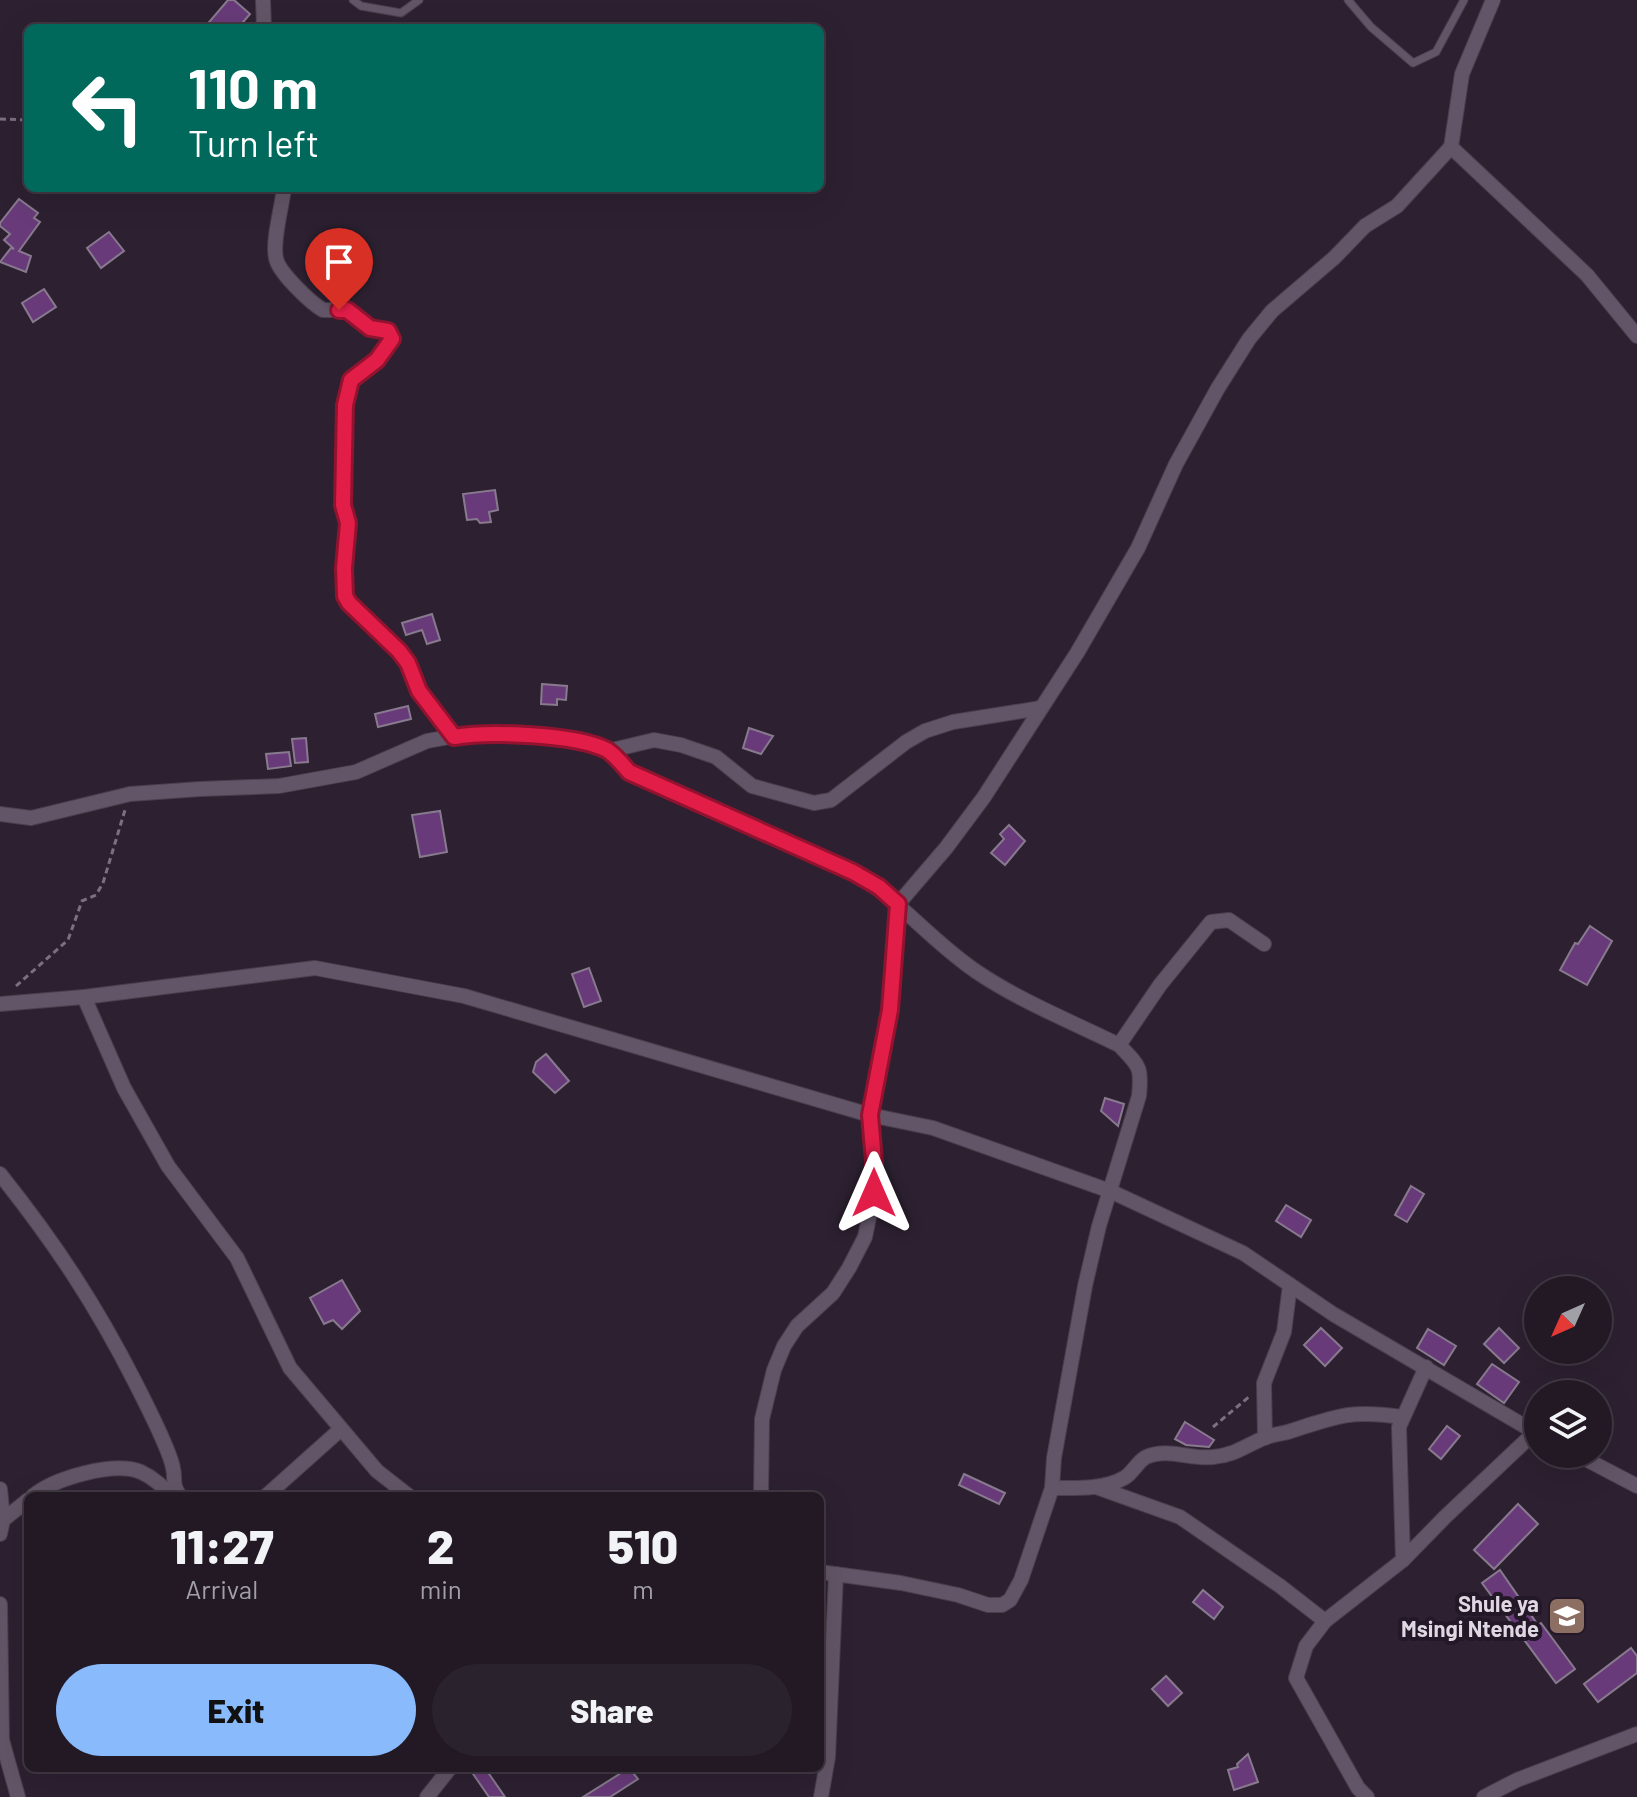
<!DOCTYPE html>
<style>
:root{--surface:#221925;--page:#2a222d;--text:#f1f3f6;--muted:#a2a0a7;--line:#3f3842;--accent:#89bafc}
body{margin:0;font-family:Barlow,sans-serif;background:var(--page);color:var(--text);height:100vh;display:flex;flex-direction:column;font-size:30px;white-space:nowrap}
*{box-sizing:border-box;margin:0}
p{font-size:26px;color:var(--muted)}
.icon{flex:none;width:44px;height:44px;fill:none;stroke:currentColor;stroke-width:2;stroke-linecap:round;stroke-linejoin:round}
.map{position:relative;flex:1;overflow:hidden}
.panel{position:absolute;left:24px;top:1492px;width:800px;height:280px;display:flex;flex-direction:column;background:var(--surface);border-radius:12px;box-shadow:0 8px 32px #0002,0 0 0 2px var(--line)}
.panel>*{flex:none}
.top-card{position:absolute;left:24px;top:24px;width:800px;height:168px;border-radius:12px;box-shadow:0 8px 32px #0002,0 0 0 2px var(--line);background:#00695c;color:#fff;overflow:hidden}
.needle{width:52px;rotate:225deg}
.fabs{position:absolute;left:1524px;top:1276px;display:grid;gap:16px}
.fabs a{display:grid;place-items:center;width:88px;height:88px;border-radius:50%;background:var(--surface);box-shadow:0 8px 32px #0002,0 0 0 2px var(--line);font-size:40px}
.pin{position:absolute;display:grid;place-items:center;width:68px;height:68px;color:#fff;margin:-82px -34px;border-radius:50% 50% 50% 0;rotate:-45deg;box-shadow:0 0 8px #0007}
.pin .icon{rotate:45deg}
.me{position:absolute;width:88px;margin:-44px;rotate:0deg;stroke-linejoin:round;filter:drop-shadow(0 0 6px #0008)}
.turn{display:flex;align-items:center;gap:28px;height:168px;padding:0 32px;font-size:36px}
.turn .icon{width:104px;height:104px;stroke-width:2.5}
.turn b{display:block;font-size:56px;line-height:68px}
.eta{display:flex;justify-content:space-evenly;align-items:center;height:136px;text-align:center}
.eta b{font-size:48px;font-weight:800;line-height:56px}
.button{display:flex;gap:16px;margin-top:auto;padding:16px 32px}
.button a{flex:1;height:92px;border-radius:48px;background:var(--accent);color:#111;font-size:32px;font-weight:800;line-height:92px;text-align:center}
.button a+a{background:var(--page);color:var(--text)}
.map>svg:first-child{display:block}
</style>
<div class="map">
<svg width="1637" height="1797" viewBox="0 0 1637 1797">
<rect width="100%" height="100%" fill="#2d2131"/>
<g fill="#683a79" stroke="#887a8e" stroke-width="2">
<path d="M228,0h6l16,14 -12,14h-34z"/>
<path d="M19,199l19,14 -4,5 6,4 -21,29 12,5 -5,16 -26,-10 11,-14 3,1 -10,-9 6,-6 -10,-8v-3z"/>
<path d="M109,232l15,19 -23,17 -14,-20z"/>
<path d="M44,289l12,18 -23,15 -11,-19z"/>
<path d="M495,490l3,20 -9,2 2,10 -11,1 -3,-4 -10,1 -4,-26z"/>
<path d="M432,614l8,26 -13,4 -5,-14 -16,5 -4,-12z"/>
<path d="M542,684l25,2 -1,14 -9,-1v6l-16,-1z"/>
<path d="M408,706l3,13 -33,8 -3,-13z"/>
<path d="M749,728l24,8 -12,18 -18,-6z"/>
<path d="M306,738l2,24 -13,1 -3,-24z"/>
<path d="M289,752l2,14 -23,3 -2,-15z"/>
<path d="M440,811l7,41 -27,5 -8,-42z"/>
<path d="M1009,825l16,16 -20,24 -14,-12 13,-14 -4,-5z"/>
<path d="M1590,926l22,15 -25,44 -27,-15 15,-27 3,1z"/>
<path d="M589,968l12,33 -17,6 -12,-33z"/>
<path d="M546,1054l23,27 -14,12 -22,-21 3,-10z"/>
<path d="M1105,1098l19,6 -6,22 -17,-15z"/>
<path d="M1411,1186l13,8 -17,28 -12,-7z"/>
<path d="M1286,1205l25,15 -10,17 -25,-16z"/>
<path d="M342,1280l18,31 -18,18 -9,-9 -9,4 -14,-26z"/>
<path d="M1321,1328l21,20 -17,18 -21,-21z"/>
<path d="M1499,1328l20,20 -15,15 -20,-19z"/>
<path d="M1428,1329l28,17 -12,19 -27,-17z"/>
<path d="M1492,1364l27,18 -15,21 -27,-19z"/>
<path d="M1185,1422l29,18 -5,7 -23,-2 -11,-6z"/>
<path d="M1447,1426l13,10 -19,23 -12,-10z"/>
<path d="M964,1474l41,19 -6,11 -40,-19z"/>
<path d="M1518,1504l20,20 -44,45 -20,-19z"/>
<path d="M1500,1570l38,55 3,-2 34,46 -19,14 -74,-100z"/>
<path d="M1203,1590l20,17 -9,12 -21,-17z"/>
<path d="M1631,1648l6,8v17l-39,29 -14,-18z"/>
<path d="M1166,1676l16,17 -14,13 -16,-17z"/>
<path d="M1248,1754l10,28 -24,8 -6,-20 10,-3 -1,-3z"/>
<path d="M469,1768h16l20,29h-16z"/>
<path d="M629,1768l9,11 -28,18h-27z"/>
</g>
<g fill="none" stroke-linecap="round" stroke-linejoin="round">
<g stroke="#4a3f4d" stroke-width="9">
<g id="lane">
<path d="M353,0l8,6 40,7 18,-13"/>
<path d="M1348,0l23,27 42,36 23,-11 28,-52"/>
</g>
</g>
<g stroke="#4a3f4d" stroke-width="16">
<g id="street">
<path d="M263,0l1,28"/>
<path d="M1493,0l-31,74 -11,73 136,128 50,61"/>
<path d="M284,188c-2,19 -12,53 -8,70 2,14 35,45 47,52h24l23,18 18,3 4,8 -15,21 -26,20 -3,7 -4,33 -2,78 1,13 5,12 -4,45 1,28 4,7 50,48 9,12 11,28 35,46"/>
<path d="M608,751l46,-11 27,5 35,12 36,29 62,17 17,-3 75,-58 19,-11 28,-9 88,-14"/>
<path d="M0,814l31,4 99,-24 70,-5 79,-3 77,-14 71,-31 39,-7 68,2 40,4 34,11 21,21 224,100c46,27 79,70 124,100 43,29 95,50 142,73 20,21 23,21 20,51l-40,130 -14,60 -31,172 -2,30 -31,92 -11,20 -8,5h-14l-30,-10 -57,-12 -81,-11"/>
<path d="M84,997l40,91 44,78 69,92 53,110 87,103 32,25"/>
<path d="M0,1004l84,-7 231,-29 149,28 406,119 63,13 177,63 133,62 90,61 205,120"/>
<path d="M1119,1045l41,-60 51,-63 18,-2 35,24"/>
<path d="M0,1174c55,69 96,131 136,210 9,18 34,66 37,84 3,13 -2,15 7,28"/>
<path d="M1265,1438l-1,-55 20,-51 6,-47"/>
<path d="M1576,1454l61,32"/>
<path d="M1096,1487l84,30 100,69 45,35"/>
<path d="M1052,1488c23,0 51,2 72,-10 9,-5 13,-16 22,-21 22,-10 45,3 67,0 22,-2 32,-11 51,-19 9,-4 20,-4 30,-8 46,-15 59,-20 108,-13"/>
<path d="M0,1489l3,31 -3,14"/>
<path d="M33,1496c22,-18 81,-35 108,-24 13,6 21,14 30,24"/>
<path d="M266,1496l75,-67"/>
<path d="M761,1496l1,-77 12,-49 10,-24 13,-20 36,-33 16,-25 16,-31 9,-44v-32l-4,-46 20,-105 8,-106 48,-56 38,-51 93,-144 61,-105 38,-84 42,-76 31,-49 23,-28 62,-53 31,-32 32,-20 54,-59"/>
<path d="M3,1520l25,-20"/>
<path d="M1403,1560l42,-43 90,-85"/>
<path d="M0,1604l2,136 16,57"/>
<path d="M427,1797l23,-29"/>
<path d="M821,1797l7,-40 8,-183"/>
<path d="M1367,1797l-9,-9 -62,-110 10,-32 19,-25 78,-61 -4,-133 27,-60"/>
<path d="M1484,1797l33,-17 120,-46"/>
</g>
</g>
<g stroke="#7b707e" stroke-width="3" stroke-dasharray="6 4" stroke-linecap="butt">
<path d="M0,119l28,1"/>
<path d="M16,986l52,-46 14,-39 14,-6 7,-12 22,-73"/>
<path d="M1213,1427l37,-31"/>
</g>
<use href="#lane" stroke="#625567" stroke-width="7"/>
<use href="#street" stroke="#625567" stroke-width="14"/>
</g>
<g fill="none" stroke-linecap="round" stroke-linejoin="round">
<g stroke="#92132f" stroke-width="20">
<path id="route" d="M339,310h8l23,18 18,3 4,8 -15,21 -26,20 -6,25 -2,100 5,18 -4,45 1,28 4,7 50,48 9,12 11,28 35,46c34,-6 122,-3 153,13 8,5 16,15 22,22l224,100 26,15 19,17 -8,106 -20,105 4,46v32"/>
</g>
<use href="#route" stroke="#e11d48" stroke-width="14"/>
</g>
<defs>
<g id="school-square" transform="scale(2)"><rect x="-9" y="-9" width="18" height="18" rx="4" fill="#8d6e63" stroke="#231827"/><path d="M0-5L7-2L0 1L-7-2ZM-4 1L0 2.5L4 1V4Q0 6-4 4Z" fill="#fff"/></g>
</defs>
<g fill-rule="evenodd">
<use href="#school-square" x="1567" y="1616"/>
</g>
<g text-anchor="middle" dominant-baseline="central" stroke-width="8" stroke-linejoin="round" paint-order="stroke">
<g font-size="22" font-weight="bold" fill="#dfd7e2" stroke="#231827" text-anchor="end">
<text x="1539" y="1603">Shule ya<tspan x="1539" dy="25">Msingi Ntende</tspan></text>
</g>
</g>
</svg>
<div class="fabs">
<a><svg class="needle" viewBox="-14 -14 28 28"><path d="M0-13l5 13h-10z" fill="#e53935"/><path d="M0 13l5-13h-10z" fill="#a2a0a7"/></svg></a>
<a><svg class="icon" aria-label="layers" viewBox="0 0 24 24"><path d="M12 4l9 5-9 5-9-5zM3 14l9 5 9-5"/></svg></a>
</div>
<div class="pin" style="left:339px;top:310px;background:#d93025"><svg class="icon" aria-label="arrive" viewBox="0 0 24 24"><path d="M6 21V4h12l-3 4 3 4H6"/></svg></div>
<svg class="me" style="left:874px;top:1193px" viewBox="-20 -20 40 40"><path d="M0-17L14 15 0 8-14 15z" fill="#e11d48" stroke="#fff" stroke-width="4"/></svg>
<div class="top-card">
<div class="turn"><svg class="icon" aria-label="left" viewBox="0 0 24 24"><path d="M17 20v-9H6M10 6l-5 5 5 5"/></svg><div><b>110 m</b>Turn left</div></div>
</div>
<section class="panel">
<div class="eta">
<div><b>11:27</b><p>Arrival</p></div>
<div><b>2</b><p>min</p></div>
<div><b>510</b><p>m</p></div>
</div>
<div class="button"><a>Exit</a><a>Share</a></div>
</section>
</div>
